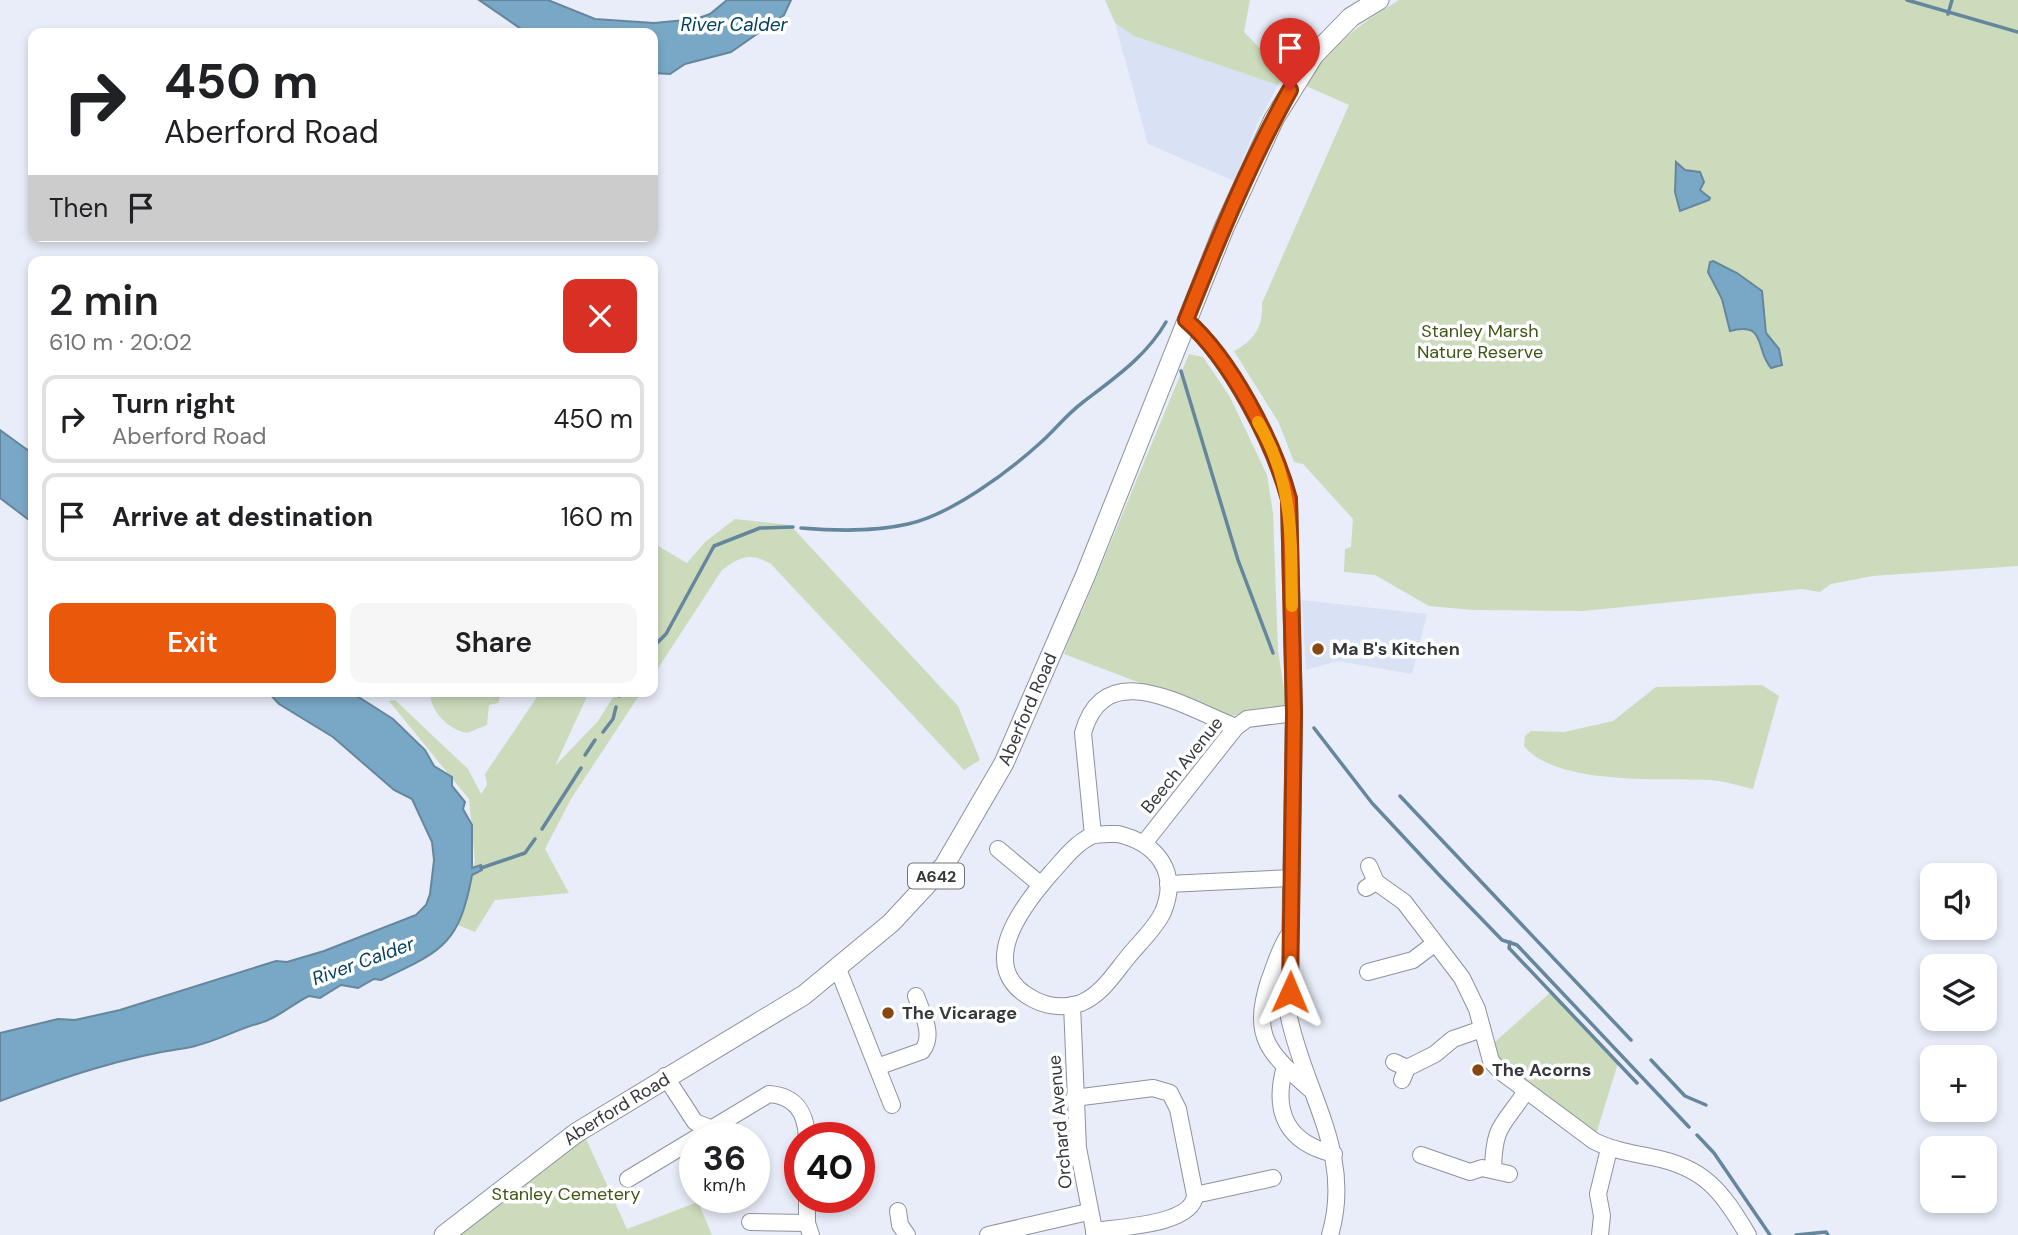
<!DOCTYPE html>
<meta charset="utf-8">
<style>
:root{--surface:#fff;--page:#f6f6f6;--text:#202124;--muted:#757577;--line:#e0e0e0;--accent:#ea580c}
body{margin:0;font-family:"DM Sans",sans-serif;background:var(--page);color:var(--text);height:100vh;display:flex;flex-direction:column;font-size:26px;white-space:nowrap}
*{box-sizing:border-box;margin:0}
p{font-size:23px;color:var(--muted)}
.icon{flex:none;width:38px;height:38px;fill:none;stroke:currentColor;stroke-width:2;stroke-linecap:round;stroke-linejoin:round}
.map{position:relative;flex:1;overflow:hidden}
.drawer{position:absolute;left:28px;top:256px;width:630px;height:441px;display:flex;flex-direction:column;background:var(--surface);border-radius:14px;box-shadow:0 4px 10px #0003}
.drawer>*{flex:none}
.banner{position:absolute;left:28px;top:28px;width:630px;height:214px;border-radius:14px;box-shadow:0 4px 10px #0003;background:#fff;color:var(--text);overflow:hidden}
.tools{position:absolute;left:1920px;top:863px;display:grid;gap:14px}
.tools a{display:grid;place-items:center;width:77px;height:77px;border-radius:14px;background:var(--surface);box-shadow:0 4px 10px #0003;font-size:35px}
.speed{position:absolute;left:679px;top:1122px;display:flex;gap:14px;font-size:35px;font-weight:700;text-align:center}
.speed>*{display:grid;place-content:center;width:91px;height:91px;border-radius:50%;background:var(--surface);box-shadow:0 4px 10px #0003;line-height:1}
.speed small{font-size:18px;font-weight:400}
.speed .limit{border:10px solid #d22;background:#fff;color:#111}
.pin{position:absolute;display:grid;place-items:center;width:60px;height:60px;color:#fff;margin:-72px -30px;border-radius:50% 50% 50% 0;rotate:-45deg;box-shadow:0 0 7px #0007}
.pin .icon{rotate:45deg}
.me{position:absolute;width:77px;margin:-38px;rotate:1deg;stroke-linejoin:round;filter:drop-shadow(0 0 5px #0008)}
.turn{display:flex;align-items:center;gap:24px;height:147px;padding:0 21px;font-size:32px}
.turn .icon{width:91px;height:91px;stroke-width:2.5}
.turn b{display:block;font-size:49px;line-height:60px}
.then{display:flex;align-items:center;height:66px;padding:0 21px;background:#0003;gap:14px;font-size:26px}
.round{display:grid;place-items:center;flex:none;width:74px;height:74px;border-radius:14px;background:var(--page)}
.head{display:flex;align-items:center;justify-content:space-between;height:119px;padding:0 21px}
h1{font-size:42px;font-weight:600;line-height:52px}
.button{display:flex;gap:14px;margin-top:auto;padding:14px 21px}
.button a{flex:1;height:80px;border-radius:14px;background:var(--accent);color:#fff;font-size:28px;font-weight:600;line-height:80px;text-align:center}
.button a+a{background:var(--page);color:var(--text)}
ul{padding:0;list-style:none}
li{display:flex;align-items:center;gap:21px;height:88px;margin:0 14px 10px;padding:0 7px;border:4px solid var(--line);border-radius:14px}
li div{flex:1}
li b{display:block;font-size:26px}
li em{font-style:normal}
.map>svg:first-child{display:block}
</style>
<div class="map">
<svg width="2018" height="1235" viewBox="0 0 2018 1235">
<rect width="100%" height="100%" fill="#e8edf9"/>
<g fill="#d8e2f4">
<path d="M1115,23l19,13 144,49 -22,41 -22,55 -86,-37z"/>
<path d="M1302,600l125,14 -15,60 -74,-13 -32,9z"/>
</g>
<g fill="#ccdbbc">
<path d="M1105,0h145l-6,32 40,41 -6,12 -144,-49 -19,-13z"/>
<path d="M1399,0h619v566l-146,10 -41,8 -11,8 -18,-3 -219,22 -110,-1 -44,-4 -54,-31 -31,-3 1,-23 6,-2 2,-28 -50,-55 -9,-2 -15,-39 -45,-72c21,-11 29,-24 28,-48l87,-198 -45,-20c31,-42 51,-58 95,-85z"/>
<path d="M1189,354l14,3 27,40 37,78 6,38 5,137 9,59 -60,7 -163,-62 14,-41 3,1z"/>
<path d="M735,519l55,6 168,181 22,54 -16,10 -193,-206c-20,-12 -31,-8 -49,6l-69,106v-133l34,20 18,-21z"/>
<path d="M1762,685l17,11 -26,93c-14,-3 -28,-8 -42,-9 -47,-2 -155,6 -187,-34l1,-10 6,-5 33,1 49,-11 43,-34z"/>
<path d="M431,691h71l-4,12 -9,2 -2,20 -20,8c-18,-3 -39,-23 -36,-42z"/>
<path d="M541,691l48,1 -34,74 43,-45 19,-30h25l-71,108 -26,50 24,44 -74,7 -20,32 -17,-7 17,-64 -6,-62 -80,-98 6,-1 73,69 13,25 6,-9 -2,-11z"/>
<path d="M1551,992l67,71 -24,78 -59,-45 -47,-48z"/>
<path d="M582,1130l45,99 71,-27 14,33h-264z"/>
</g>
<g fill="#79a8c6" stroke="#65869d" stroke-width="2">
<path d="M479,0h69l47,19 59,4 42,-4 14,-5 17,-14h64l-7,15 -53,37 -46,12 -15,10 -17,-1v-40h-126z"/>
<path d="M1676,162l9,8 15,2 4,10 -4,8 10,8 -1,2 -29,11 -5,-19z"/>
<path d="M1713,261l24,12 25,18 4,42 13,16 3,16 -11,3c-16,-18 -4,-47 -41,-37l-8,-32 -14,-27 2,-10z"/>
<path d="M0,430l33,24v69l-33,-25z"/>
<path d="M267,691h82l44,28 32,31 9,16 18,11v9l13,16 -2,7 9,16v43l9,-3 1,5 -10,5c-13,71 -31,76 -91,105l-7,-1 -16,9 -17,-3 -21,13 -11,-2c-17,8 -32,23 -52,28 -22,6 -46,20 -71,24 -64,9 -124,30 -186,53v-68l58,-14 17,1 45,-10 156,-49 11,1 37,-11 92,-36 10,-10 4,-11 4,-34 -2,-18 -20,-43 -18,-9 -61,-53 -54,-33z"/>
</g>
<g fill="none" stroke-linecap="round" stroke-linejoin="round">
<g stroke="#65869d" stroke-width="3.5">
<path d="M1907,0l111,32"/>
<path d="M1948,14l4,-14"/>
<path d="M1181,371l57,189 35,93"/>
<path d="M801,528c36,3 72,4 107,-4 42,-9 99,-51 131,-80 15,-13 27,-29 43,-41 31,-24 64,-46 84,-81"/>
<path d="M653,647l13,-13 48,-88 46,-18 33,-1"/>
<path d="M619,696l2,-5"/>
<path d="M1314,728l58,75 70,75 60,62 15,5 172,182"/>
<path d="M603,732l10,-13 3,-12"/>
<path d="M585,755l10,-15"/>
<path d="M1400,796l231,244"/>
<path d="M542,829l39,-61"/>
<path d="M481,868l44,-15 10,-14"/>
<path d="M1510,942l-1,6 128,135"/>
<path d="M1651,1060l34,36 21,9"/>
<path d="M1697,1135l17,18 56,82"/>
<path d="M1796,1235l30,-3 2,3"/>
</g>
<g stroke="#8d929d" stroke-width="18">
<g id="minor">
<path d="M1186,320c45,39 87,122 103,179l5,214 -5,304c16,77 65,137 41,218"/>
<path d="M1118,834c38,9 62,37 45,78 -8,17 -25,32 -36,46 -13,16 -26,37 -46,45 -15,5 -32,4 -46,-3 -63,-31 -12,-95 17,-128 12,-13 23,-28 39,-36 8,-3 18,-2 27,-2z"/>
<path d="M1093,835l-10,-102c22,-79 103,-25 153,-6"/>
<path d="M1145,842l91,-115 11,-8 47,-6"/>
<path d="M998,849l43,36"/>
<path d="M1376,882l28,20 58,76 15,31 14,52 9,10 94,70c18,9 37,12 57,16 53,10 70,33 97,78"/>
<path d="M1168,884l123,-6"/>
<path d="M1366,888l10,-6 -7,-16"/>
<path d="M1288,936c-9,14 -13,29 -19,45 -18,57 0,72 41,108"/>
<path d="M838,969l54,136"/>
<path d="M1368,972l45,-12 21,-16"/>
<path d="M1072,1005l6,143 17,87"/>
<path d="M1394,1062l13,6 -5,12"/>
<path d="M877,1067l45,-16c13,-16 0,-38 -6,-55"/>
<path d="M1285,1067c-13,45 2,76 49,87"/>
<path d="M1407,1068l28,-14 18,-15 29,-10"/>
<path d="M665,1076l30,46 15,6"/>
<path d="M1074,1098l79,-10 17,5 8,16 17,86c-2,30 -76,32 -101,36"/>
<path d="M1421,1155l49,17 12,-4 27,6"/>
<path d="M1493,1170c1,-47 10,-43 33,-79"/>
<path d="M628,1179l141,-85c26,2 37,18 38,44"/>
<path d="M1195,1195l78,-17"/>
<path d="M807,1197v26l4,12"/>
<path d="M898,1211l2,14 7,10"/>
<path d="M750,1222l57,1"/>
<path d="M988,1235l100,-23"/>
<path d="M1600,1235l2,-19 -4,-22 11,-45"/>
</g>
</g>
<g stroke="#8d929d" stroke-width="21">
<g id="major">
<path id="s1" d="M444,1235l132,-102 228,-138 87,-72 53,-57 60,-103 82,-189 138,-346 50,-109 40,-64 37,-38 28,-17"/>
</g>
</g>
<use href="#minor" stroke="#fff" stroke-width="16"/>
<use href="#major" stroke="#fff" stroke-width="19"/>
</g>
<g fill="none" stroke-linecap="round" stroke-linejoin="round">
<g stroke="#983908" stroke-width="18">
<path id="route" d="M1290,992l4,-279 -5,-214c-15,-56 -58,-140 -103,-179 31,-78 63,-157 104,-230"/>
</g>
<use href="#route" stroke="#ea580c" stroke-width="12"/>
<path stroke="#f59e0b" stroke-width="12" d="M1258,422c36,61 33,116 34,184"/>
</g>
<g fill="#884811" stroke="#fff" stroke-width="2.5">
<circle cx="1318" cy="649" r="7"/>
<circle cx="888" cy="1013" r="7"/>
<circle cx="1478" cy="1070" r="7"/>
</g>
<g text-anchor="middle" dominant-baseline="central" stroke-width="7" stroke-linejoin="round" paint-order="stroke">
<rect fill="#fff" stroke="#727476" stroke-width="2" x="908" y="863.5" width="56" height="25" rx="5"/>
<g font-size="16" font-weight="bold" fill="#35383c">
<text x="936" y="876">A642</text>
</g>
<g font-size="18" fill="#3d5613" stroke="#fff">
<text x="1480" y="331">Stanley Marsh<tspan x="1480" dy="21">Nature Reserve</tspan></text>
<text x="566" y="1194">Stanley Cemetery</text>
</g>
<g font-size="18" font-weight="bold" fill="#35383c" stroke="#fff" text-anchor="start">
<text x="1332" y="649">Ma B's Kitchen</text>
<text x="902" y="1013">The Vicarage</text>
<text x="1492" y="1070">The Acorns</text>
</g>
<g font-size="18" fill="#35383c" stroke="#fff">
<text stroke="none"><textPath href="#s1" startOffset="802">Aberford Road</textPath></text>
<text transform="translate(1182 765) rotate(-51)">Beech Avenue</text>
<text stroke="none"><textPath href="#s1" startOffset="214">Aberford Road</textPath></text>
<text transform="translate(1060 1122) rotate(-95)">Orchard Avenue</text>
</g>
<g font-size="19" font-style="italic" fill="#024160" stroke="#fff">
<text x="734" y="24">River Calder</text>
<text transform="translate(363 961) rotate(-20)">River Calder</text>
</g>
</g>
</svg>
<div class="tools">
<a><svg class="icon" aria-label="sound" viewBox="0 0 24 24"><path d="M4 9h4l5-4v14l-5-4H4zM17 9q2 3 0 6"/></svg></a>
<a><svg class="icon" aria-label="layers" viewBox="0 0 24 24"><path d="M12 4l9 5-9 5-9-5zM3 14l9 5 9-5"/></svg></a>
<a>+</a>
<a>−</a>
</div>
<div class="speed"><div>36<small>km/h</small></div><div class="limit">40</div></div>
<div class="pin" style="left:1290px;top:90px;background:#d93025"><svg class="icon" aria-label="arrive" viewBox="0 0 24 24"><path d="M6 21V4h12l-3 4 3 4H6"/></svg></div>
<svg class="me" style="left:1290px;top:992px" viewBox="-20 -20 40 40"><path d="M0-17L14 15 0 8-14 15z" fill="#ea580c" stroke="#fff" stroke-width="4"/></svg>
<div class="banner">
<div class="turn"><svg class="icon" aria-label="right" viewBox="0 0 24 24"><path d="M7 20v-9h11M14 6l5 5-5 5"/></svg><div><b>450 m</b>Aberford Road</div></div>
<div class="then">Then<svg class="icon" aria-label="arrive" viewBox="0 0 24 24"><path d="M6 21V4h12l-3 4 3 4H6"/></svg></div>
</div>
<section class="drawer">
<div class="head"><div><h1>2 min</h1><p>610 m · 20:02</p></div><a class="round" style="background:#d93025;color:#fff"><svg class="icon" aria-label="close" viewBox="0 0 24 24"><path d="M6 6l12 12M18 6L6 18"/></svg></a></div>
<ul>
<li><svg class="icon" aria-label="right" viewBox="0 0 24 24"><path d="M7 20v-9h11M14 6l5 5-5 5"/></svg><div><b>Turn right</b><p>Aberford Road</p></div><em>450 m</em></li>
<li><svg class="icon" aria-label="arrive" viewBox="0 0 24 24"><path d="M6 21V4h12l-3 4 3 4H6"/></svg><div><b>Arrive at destination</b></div><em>160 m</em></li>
</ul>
<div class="button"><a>Exit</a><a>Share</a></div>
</section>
</div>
